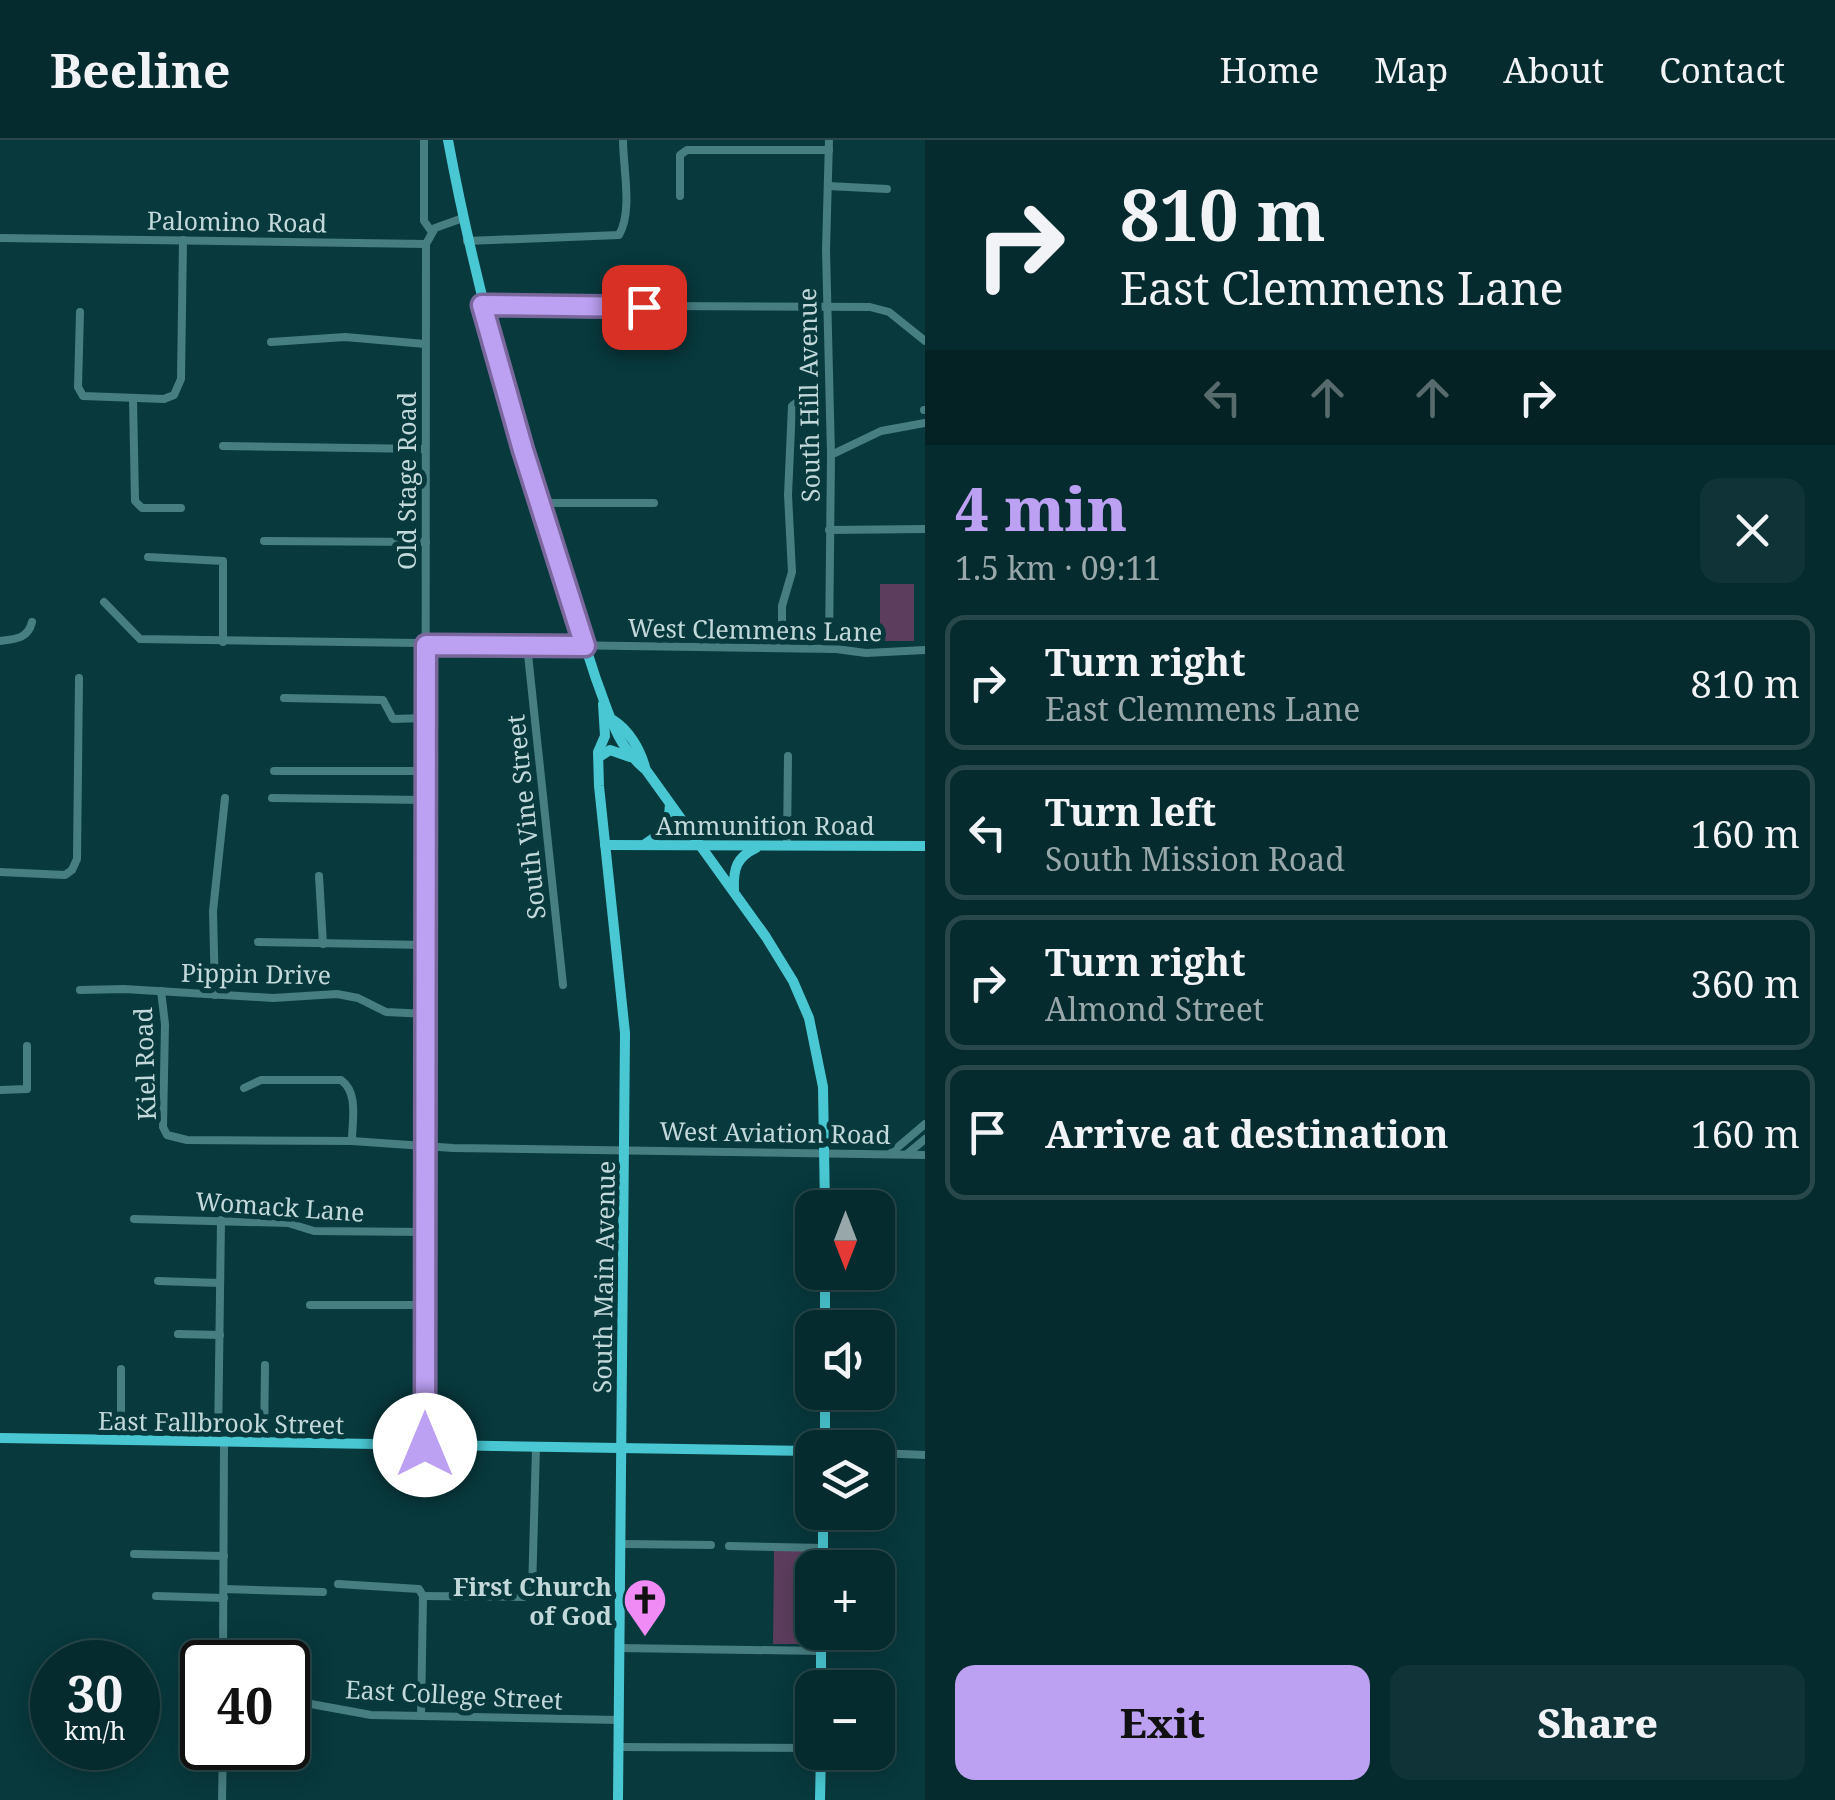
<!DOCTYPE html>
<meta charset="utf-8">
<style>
:root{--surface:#062b2e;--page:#0f3336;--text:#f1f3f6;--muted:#98a7aa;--line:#27474a;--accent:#bca0f2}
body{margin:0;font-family:"Noto Serif",serif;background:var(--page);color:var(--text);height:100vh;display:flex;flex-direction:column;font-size:38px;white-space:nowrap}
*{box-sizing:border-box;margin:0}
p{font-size:32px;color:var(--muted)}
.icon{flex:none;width:55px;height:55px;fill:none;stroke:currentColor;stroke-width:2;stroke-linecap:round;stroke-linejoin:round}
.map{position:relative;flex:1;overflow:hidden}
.details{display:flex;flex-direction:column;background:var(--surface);width:910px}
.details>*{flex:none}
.banner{background:#062b2e;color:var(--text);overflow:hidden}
.needle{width:65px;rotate:180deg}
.tools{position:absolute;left:795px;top:1050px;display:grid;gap:20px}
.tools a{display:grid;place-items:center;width:100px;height:100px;border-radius:20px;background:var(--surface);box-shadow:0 5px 25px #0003,0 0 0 2px var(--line);font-size:50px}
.speed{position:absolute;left:30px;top:1500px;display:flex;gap:20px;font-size:50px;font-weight:700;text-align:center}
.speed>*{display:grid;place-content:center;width:130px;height:130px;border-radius:50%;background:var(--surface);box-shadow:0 5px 25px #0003,0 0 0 2px var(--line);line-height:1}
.speed small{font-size:25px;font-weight:400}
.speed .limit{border:5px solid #111;border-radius:15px;background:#fff;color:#111}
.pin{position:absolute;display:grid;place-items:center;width:85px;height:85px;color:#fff;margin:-42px;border-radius:20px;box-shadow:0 5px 15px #0006}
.me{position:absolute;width:110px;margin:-55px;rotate:0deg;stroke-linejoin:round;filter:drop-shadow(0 0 8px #0008)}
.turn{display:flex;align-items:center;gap:35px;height:210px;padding:0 30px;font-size:45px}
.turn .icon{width:130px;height:130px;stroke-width:2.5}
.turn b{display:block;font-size:70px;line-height:85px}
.lanes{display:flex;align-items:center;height:95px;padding:0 30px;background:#0003;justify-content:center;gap:50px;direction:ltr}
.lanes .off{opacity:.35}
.round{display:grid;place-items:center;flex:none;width:105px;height:105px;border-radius:20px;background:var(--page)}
.summary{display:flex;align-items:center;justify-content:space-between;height:170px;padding:0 30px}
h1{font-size:60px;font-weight:800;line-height:75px;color:var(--accent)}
.primary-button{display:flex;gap:20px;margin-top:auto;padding:20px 30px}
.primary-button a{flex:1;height:115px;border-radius:20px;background:var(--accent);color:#111;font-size:40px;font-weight:800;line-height:115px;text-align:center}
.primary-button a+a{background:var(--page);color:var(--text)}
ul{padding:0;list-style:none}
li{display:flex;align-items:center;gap:30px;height:135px;margin:0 20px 15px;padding:0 10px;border:5px solid var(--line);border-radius:20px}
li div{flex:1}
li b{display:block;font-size:38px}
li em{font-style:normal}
header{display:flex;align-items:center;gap:60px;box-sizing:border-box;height:140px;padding:0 50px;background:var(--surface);border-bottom:2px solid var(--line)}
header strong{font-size:48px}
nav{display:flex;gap:55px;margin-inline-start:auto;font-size:35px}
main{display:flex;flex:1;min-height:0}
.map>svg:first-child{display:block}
</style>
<header>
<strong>Beeline</strong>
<nav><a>Home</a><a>Map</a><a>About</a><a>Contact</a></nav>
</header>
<main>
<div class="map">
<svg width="925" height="1660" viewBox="0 0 925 1660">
<rect width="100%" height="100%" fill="#08393d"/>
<g fill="#5d3d5e">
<rect x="880" y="444" width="34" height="57"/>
<path d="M774,1411h40l-1,93h-40z"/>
</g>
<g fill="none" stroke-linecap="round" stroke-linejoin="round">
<g stroke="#477e82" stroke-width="8">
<path d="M424,0v81l8,11"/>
<path d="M829,0l-3,110 5,205 -2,194"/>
<path d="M828,46l59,3"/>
<path d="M680,56v-41l7,-5h142"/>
<path d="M0,98l426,6 9,-16 28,-10"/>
<path d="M467,101l152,-6c14,-24 4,-67 4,-95"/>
<path d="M482,165l388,2 19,5 36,29"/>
<path d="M80,172l-2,75 5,9 81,3 10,-4 7,-16 2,-139"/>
<path d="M271,202l74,-5 80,7"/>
<path d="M133,258l2,103 7,7h39"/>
<path d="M924,270h1"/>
<path d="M223,306l202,3"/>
<path d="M831,315l50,-24 44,-8"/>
<path d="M539,363h115"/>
<path d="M829,390l96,-1"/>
<path d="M264,401l162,1"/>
<path d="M148,417l75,4v81"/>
<path d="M104,462l36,37 696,10 30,4 59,-3"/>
<path d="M0,501c15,-2 28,-2 32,-19"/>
<path d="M527,505l36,340"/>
<path d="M782,508v-42l10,-34 -4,-77 4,-89 21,-17"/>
<path d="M284,558l99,2 10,19 33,-1"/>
<path d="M274,631h152"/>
<path d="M272,658l154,2"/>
<path d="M787,705l1,-89"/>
<path d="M0,732l65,3 7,-5 5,-11 2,-181"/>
<path d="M319,736l4,68"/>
<path d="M258,802l169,3"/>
<path d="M80,850l44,-1 149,9 64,-4 21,4 28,14 41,2"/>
<path d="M161,851l4,33 -2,103 4,8 20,5 165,1 101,7 472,7"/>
<path d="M215,855l-2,-84 12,-113"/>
<path d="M244,948l17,-8h80c18,13 11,41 11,61"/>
<path d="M0,950l27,-1v-43"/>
<path d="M891,1013l34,-29"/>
<path d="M907,1014l18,-15"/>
<path d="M134,1079l154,4 26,8 111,1"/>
<path d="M158,1141l62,2"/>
<path d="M310,1165h115"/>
<path d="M178,1194l42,1"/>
<path d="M121,1300v-71"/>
<path d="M218,1302l3,-222"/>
<path d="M264,1303l1,-78"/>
<path d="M425,1305l1,-1201"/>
<path d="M878,1313l47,2"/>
<path d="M622,1404l89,1"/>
<path d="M729,1406l95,2"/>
<path d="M134,1414l90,2"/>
<path d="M338,1444l81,5 4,7"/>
<path d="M224,1449l99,3"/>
<path d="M156,1456l68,2"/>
<path d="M423,1456l101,1 8,-5 4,-145"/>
<path d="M619,1508l202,3"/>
<path d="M223,1522l1,-220"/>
<path d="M289,1560l82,15 248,5"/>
<path d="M421,1576l2,-120"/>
<path d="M619,1607l193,1"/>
<path d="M222,1660l1,-52"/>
</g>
<g stroke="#49c8d3" stroke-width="10">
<path d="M448,0c34,184 90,361 148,539 13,34 20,67 50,91l120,167 27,44 16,37 14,69 2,121"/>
<path d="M603,564l2,32 -7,16 1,34 26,247 -7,767"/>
<path d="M613,580c16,10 27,29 32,47"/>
<path d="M599,617l11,-7 20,7"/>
<path d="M645,704l23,-16 2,-24"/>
<path d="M605,705l320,1"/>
<path d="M734,750c-1,-22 3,-33 22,-42"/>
<path d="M825,1132v56"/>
<path d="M0,1298l812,13"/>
<path d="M825,1308v-56"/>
<path d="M823,1428v-56"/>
<path d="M821,1548v-56"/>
<path d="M820,1660l1,-48"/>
</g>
</g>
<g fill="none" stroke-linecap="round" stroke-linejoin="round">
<g stroke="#7a689d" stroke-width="25">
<path id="route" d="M425,1305l1,-800 159,1 -62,-196 -41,-145 162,2"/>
</g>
<use href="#route" stroke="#bca0f2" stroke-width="18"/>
</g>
<defs>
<g id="church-pin" transform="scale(2.25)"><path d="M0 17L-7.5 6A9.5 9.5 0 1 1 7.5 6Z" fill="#f08bf5" stroke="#08393d"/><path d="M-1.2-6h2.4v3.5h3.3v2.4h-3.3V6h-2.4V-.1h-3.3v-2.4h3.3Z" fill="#111"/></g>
</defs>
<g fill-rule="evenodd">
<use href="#church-pin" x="645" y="1460"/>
</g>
<g text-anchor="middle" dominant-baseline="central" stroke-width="10" stroke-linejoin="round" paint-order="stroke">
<g font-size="25" fill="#c2d8da" stroke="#08393d">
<text transform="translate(237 81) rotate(1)">Palomino Road</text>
<text transform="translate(808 255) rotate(-91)">South Hill Avenue</text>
<text transform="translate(406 341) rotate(-90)">Old Stage Road</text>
<text transform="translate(755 489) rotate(1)">West Clemmens Lane</text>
<text transform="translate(525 677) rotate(-96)">South Vine Street</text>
<text x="765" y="685">Ammunition Road</text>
<text transform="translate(256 833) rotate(1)">Pippin Drive</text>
<text transform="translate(144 924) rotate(-92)">Kiel Road</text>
<text transform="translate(775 992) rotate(1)">West Aviation Road</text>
<text transform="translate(280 1066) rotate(4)">Womack Lane</text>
<text transform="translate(603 1137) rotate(-89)">South Main Avenue</text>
<text transform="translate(221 1282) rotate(1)">East Fallbrook Street</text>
<text transform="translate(454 1554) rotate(3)">East College Street</text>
</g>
<g font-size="25" font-weight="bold" fill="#c2d8da" stroke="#08393d" text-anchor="end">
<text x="612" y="1446">First Church<tspan x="612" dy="29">of God</tspan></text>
</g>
</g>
</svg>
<div class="tools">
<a><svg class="needle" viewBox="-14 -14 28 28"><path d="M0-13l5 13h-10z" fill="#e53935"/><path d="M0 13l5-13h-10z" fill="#98a7aa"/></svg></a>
<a><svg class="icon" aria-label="sound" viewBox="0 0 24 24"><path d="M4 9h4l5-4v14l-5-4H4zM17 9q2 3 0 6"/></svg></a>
<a><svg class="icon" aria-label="layers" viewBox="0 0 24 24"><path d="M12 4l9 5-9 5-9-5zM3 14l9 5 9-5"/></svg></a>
<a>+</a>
<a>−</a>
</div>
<div class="speed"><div>30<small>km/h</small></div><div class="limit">40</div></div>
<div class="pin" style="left:644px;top:167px;background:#d93025"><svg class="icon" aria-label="arrive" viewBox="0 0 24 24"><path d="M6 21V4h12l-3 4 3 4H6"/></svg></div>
<svg class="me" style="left:425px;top:1305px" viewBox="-20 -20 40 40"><circle r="19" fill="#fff"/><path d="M0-13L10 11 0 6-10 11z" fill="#bca0f2"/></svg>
</div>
<section class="details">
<div class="banner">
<div class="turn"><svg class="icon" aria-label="right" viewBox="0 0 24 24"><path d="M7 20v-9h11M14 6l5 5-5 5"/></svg><div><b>810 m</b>East Clemmens Lane</div></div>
<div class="lanes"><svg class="icon off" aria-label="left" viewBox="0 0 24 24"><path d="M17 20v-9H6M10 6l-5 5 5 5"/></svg><svg class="icon off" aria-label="ahead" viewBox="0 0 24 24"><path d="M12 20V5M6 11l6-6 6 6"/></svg><svg class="icon off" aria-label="ahead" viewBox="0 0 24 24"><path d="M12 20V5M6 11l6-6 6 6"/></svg><svg class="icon" aria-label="right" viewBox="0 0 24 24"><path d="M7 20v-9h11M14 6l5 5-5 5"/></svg></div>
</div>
<div class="summary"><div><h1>4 min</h1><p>1.5 km · 09:11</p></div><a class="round"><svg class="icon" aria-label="close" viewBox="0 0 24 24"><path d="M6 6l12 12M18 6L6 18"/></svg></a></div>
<ul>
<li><svg class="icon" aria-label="right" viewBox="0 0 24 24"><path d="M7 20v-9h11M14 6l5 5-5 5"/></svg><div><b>Turn right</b><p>East Clemmens Lane</p></div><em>810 m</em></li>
<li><svg class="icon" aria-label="left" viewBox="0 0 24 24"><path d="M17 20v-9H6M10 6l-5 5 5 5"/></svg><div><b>Turn left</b><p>South Mission Road</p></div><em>160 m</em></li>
<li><svg class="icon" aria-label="right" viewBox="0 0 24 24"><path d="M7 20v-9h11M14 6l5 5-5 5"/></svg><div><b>Turn right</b><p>Almond Street</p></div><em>360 m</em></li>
<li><svg class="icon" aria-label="arrive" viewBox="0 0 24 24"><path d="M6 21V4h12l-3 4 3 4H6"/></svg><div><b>Arrive at destination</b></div><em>160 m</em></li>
</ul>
<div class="primary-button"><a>Exit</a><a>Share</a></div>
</section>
</main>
